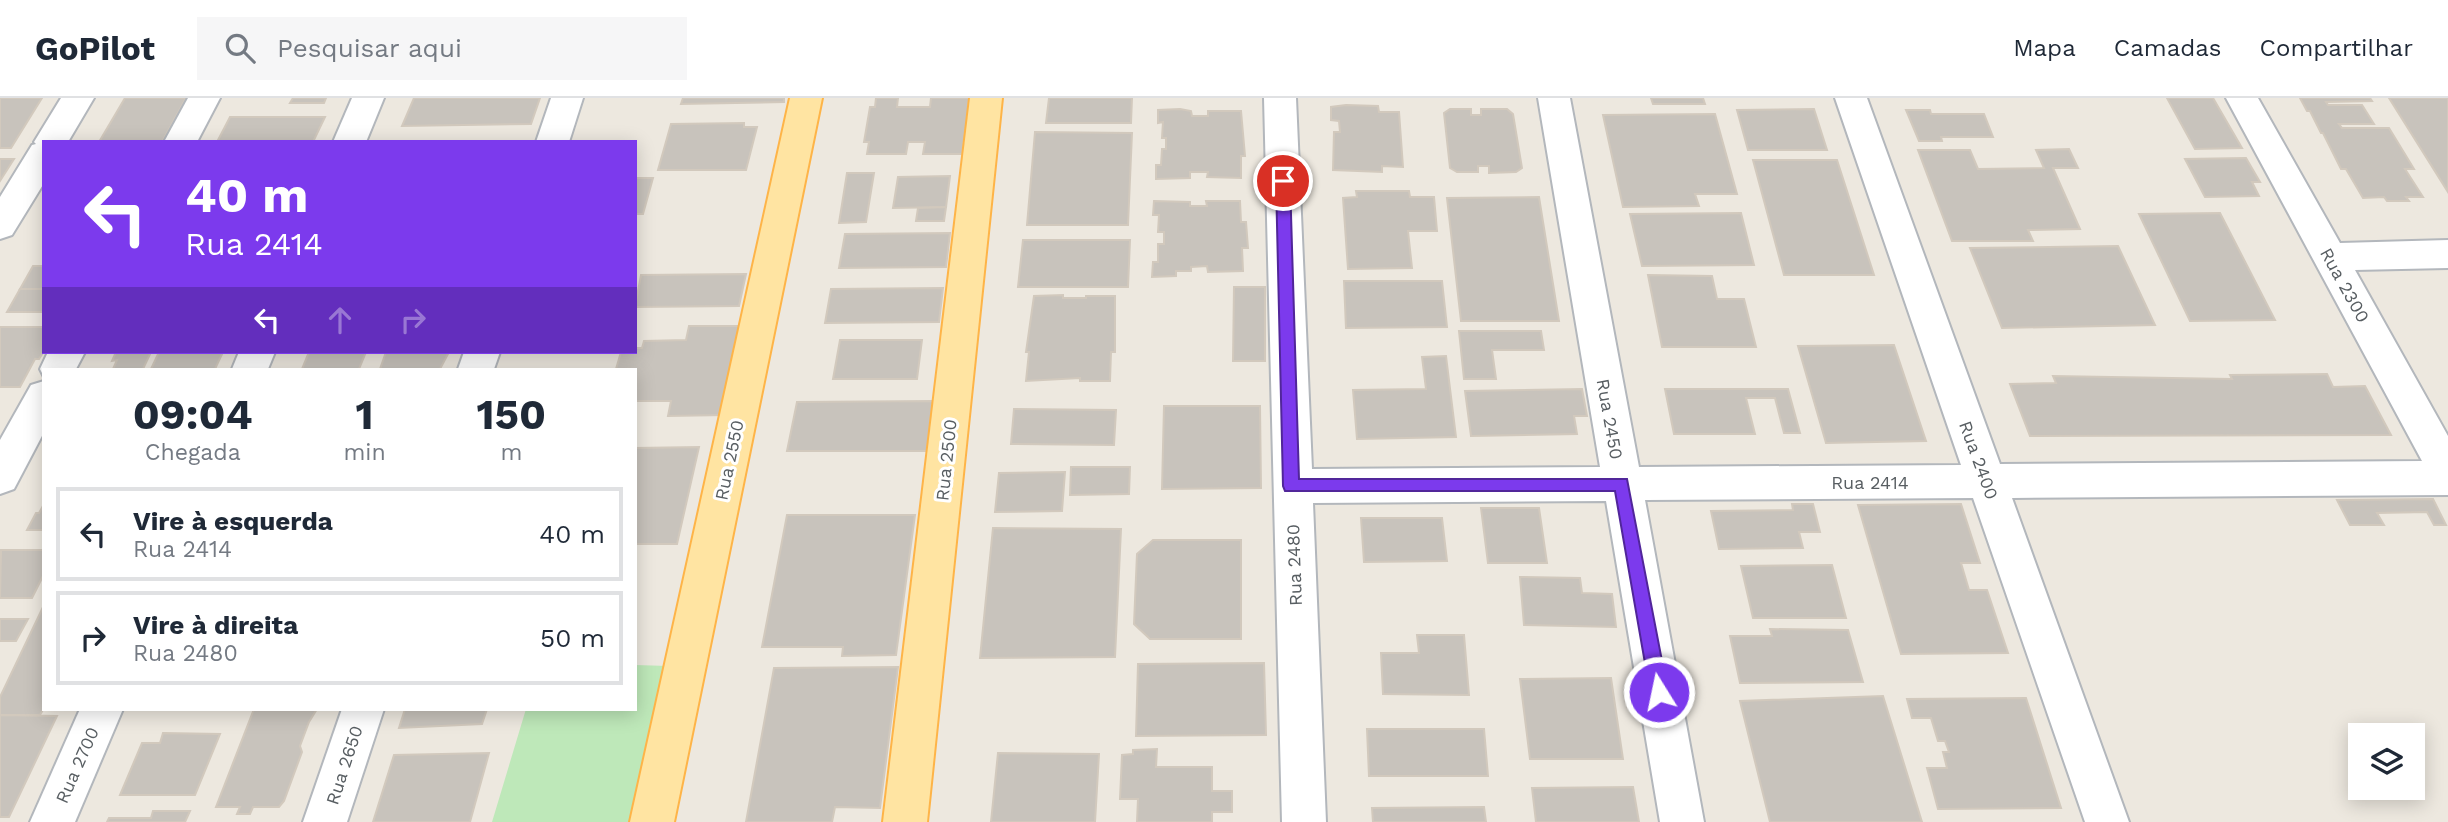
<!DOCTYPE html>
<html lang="pt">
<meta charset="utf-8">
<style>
:root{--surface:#fff;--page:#f6f6f7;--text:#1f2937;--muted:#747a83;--line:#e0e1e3}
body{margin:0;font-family:"Work Sans",sans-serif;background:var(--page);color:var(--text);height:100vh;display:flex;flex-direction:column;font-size:26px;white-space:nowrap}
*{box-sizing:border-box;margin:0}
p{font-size:23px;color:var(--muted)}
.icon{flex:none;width:38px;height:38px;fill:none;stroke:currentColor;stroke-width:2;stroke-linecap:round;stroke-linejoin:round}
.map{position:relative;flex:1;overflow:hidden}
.side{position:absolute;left:42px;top:270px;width:595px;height:343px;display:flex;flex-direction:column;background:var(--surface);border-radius:0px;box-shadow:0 4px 18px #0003}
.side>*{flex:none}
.guide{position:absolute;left:42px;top:42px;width:595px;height:214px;border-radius:0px;box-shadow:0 4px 18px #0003;background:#7c3aed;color:#fff;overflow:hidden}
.buttons{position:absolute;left:2348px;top:625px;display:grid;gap:14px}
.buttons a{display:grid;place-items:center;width:77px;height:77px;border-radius:0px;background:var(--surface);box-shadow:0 4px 18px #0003;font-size:35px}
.pin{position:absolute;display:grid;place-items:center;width:60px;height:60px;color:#fff;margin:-30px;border:4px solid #fff;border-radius:50%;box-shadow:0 2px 7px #0007}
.me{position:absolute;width:77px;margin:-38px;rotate:350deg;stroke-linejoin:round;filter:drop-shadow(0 0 5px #0008)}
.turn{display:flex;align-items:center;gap:24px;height:147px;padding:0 28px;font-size:32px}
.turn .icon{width:91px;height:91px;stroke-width:2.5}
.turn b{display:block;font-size:49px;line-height:60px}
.lanes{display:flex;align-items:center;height:66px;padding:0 28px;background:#0003;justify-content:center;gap:35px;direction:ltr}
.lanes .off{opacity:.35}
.eta{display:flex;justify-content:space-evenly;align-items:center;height:119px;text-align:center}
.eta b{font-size:42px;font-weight:700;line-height:49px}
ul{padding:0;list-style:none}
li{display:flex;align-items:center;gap:21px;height:94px;margin:0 14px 10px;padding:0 14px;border:4px solid var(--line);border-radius:0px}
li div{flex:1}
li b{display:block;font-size:26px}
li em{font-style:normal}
header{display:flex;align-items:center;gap:42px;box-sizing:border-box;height:98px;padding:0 35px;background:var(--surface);border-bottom:2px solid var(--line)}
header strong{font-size:33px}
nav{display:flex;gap:38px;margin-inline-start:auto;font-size:24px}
.search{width:490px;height:63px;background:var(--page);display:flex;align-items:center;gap:18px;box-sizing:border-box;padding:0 24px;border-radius:0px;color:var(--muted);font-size:26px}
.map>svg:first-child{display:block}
</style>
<header>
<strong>GoPilot</strong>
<div class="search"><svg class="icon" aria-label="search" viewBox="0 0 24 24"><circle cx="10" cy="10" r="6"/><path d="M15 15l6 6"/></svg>Pesquisar aqui</div>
<nav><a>Mapa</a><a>Camadas</a><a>Compartilhar</a></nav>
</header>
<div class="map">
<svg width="2448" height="724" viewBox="0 0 2448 724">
<rect width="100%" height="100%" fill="#ede8df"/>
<path fill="#bee8b9" d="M635,567l34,1 -38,156h-139l34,-113h109z"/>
<g fill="#c8c3bc" stroke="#d2c9bd" stroke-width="2">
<path d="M42,0l-31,50h-11v-50z"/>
<path d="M125,0h61l-24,44h-63z"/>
<path d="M293,0h33l-2,5h-34z"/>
<path d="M414,0h126l-9,26 -129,2z"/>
<path d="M683,0h101v4l-103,2z"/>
<path d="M876,0h22l-1,9h33l1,-9h38l-1,9h5l-4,35 -5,-1 -2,13h-39l2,-12h-17l-2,12h-39l2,-12h-5l6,-35h5z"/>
<path d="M1049,0h83l-1,25h-85z"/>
<path d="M1651,0h52l2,6h-52z"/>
<path d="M2167,0h46l29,50 -47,1z"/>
<path d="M2300,0h70l2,3 -46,1 2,3h34l12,19h-35l3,4h47l25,41h-9l18,28h-17l3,4h-22l-3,-4 -21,1 -17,-29h-5l-18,-36h-2l-11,-22h-3z"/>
<path d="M2389,0h59v94z"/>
<path d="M1346,7l32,1 1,6h20l4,55 -21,-1v6l-49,-2 1,-38h6l-1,-11 -8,-1v-13z"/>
<path d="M1180,11l11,2 1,5h16v-5h33l4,45h-4v22l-34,-1 1,-5h-18v6l-34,1v-14h5l1,-16h4v-11h-4l1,-16 -5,1v-13z"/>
<path d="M1450,11h21v6h10v-6h26l6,5 9,54 -6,4 -27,1v-7h-11v6h-21l-7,-4 -6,-55z"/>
<path d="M1814,11l13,41h-79l-11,-40z"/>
<path d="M1906,12h24l1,4h53l9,23h-52l1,4h-23z"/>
<path d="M1715,16l22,80h-42l4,12 -76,1 -20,-92z"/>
<path d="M230,19h95l-12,25h-96z"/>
<path d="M744,25v4h13l-11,43h-88l13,-46z"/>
<path d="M1035,34l97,1 -4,92h-101z"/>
<path d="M2069,51l9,19h-25l27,61 -52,1 5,11h-81l-34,-91h52l8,19 66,-1 -8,-18z"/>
<path d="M2246,60l14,24h-8l7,14 -54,1 -20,-38z"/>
<path d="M0,61h14l-14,22z"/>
<path d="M1753,62h84l37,115h-90z"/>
<path d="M847,75h27l-8,49 -27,1z"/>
<path d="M950,78l-4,31 -53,1 5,-31z"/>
<path d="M635,80h18l-10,36h-8z"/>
<path d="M1356,93h53l1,6h24l3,34h-29l4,37 -64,1 -5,-71 14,-1z"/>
<path d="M1539,99l20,124h-98l-14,-123z"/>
<path d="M1154,103l36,1v4h17l-1,-5h34l1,21h5l2,26h-6l1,23 -35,1 -1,-6 -16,1v4h-15v5l-24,1 1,-15h5v-18h6v-12h-6l1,-17h-6z"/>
<path d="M946,109l-2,14h-28l2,-13z"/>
<path d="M1741,115l13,52 -112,1 -12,-52z"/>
<path d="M2220,115l55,107 -85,1 -51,-107z"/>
<path d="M950,135l-4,34 -107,1 6,-34z"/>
<path d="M1023,142h107l-2,47h-110z"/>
<path d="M2118,148l37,79 -153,3 -32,-80z"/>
<path d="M33,168h11v23h-24z"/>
<path d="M746,176l-7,32 -104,1 6,-32z"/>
<path d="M1648,177l64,1 5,23h27l12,48h-94z"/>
<path d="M1344,183h98l5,46 -101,1z"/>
<path d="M1234,189h31v74h-32z"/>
<path d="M943,190l-4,34 -114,1 6,-34z"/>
<path d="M20,191h24v23h-37z"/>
<path d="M1063,197v3h23v-2h29v56h-4l-1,29h-30v-3l-54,3 3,-29h-3l8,-56z"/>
<path d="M689,228h54l-18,89 -57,1 3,-15h-36v-32h-19l5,-17h14v-4h7l2,-7 42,-1z"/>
<path d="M0,229h44v24l-5,8h-4l-15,28h-20z"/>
<path d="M1459,233h82l3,19h-52l4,29h-32z"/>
<path d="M840,242h82l-5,39h-84z"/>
<path d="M1894,247l32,96 -100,2 -28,-97z"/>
<path d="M116,254h35l-8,17h-30l4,-9 -5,1z"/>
<path d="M159,254h64l-8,17h-64z"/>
<path d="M309,254h57l-7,17h-57z"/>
<path d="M386,254h63l-9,17h-60z"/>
<path d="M1446,258l10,81 -99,2 -4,-49 73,-1 -4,-32z"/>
<path d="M2327,276l6,13 32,-1 26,49 -361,1 -20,-52 46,-1 -3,-7 179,3 -2,-4z"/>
<path d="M1582,291l5,27h-13l3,18 -106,2 -6,-45z"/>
<path d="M1665,291h123l12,44h-16l-9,-35h-29l9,36h-81z"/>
<path d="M933,303l-6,50h-140l10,-49z"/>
<path d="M1164,308h96l1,82 -99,1z"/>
<path d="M1014,311l102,1 -2,35 -103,-1z"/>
<path d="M699,349l-22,97h-42v-96z"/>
<path d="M1071,369h59l-1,27 -59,1z"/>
<path d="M1065,374l-3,39 -67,1 4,-39z"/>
<path d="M2433,401l13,26h-12l-7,-13 -50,1 7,12h-34l-13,-25z"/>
<path d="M44,406v26h-17l9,-17h3z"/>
<path d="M1792,406h21l7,28h-21l4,16 -84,1 -8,-38 82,-1z"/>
<path d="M1961,406l19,59h-19l8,27h18l21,63 -107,1 -43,-149z"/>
<path d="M1481,410h58l8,55h-59z"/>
<path d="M787,417h128l-19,140 -54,1 1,-9h-81z"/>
<path d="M1361,420h81l5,43 -83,1z"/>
<path d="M993,430l128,1 -6,128 -135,1z"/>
<path d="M1153,442h88v99h-91l-16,-15 3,-70z"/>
<path d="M1,452h43v24l-12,24h-32z"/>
<path d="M1832,467l14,53h-93l-12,-52z"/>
<path d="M1520,479l60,1 2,15 30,1 4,33 -92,-2z"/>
<path d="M44,507v103l-4,7h-40v-18z"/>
<path d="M0,521h28l-12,22h-16z"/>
<path d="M1770,531l78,1 15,52 -123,1 -10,-47h42z"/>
<path d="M1417,537h47l5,60 -86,-1 -2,-41h38z"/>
<path d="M1264,565l2,72 -130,1 2,-72z"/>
<path d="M898,569l-18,141 -45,-1 -3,15h-86l28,-154z"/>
<path d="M1611,580l12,81h-93l-10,-80z"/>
<path d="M1883,598l39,126h-152l-30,-121z"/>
<path d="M2026,600l35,110 -123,1 -11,-41h20l-4,-16h6l-4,-11h-7l-7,-23h-19l-5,-19z"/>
<path d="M254,611h63l-8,13 -9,24 2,6 -18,49 -5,6h-26l-3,7h-13l3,-7h-24z"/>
<path d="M405,611h82l-5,15 -83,4z"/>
<path d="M0,617l57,1 -48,101h-9z"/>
<path d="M1367,631h117l4,47h-119z"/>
<path d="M163,635l57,1 -25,61h-75l22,-52h18z"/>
<path d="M1157,651l-1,18h56v24h20v21h-20v10h-75l1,-23h-18l2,-44 11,-1v-4z"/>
<path d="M489,655l-19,69h-97l21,-67z"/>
<path d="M998,655l101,1 -4,68h-104z"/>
<path d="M1633,689l6,35h-103l-4,-34z"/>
<path d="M1484,709l2,15h-113l-1,-14z"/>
<path d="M153,713h37l-5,11h-78l2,-4h42z"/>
</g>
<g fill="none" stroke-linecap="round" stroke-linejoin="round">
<g stroke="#b3b7bc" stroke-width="4">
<g id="minor">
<path d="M61,0h33l-26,44h-24v41l-32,52 -12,4v-42l32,-52 4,-1 -2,-2z"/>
<path d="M188,0h32l-23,44h-33z"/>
<path d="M352,0h32l-18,44h-33z"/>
<path d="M551,0h32l-14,44h-33z"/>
<path d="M1264,0h32l16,371 288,-2 -62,-369h32l69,369 322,-2 -126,-367h32l133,366 422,-3 -196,-363h32l82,145 108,-3v28l-93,2 93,166v59l-436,3 117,324h-44l-112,-324 -328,2 59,322h-44l-54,-321 -293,2 13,319h-44z"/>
<path d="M48,254h37l-9,17h-32v8l-4,-8z"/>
<path d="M239,254h36l-7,17h-36z"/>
<path d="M464,254h36l-6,17h-36z"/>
<path d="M44,283v51l-30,57 -14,5v-54l31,-55z"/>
<path d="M80,611h43l-48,113h-45z"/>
<path d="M342,611h42l-37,113h-44z"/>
</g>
</g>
<g stroke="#feb448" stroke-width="4">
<g id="major">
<path d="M790,0h32l-148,724h-44z"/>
<path d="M970,0h32l-75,724h-44z"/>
</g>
</g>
<use href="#minor" fill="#fff" fill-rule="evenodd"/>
<use href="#major" fill="#ffe4a2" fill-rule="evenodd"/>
</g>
<path fill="#7c3aed" stroke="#51269a" stroke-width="2" d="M1283,78l7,5 9,298h328l41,213 -3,6 -6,2 -6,-2 -3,-6 -35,-201h-330l-2,-5 -7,-305z"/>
<g text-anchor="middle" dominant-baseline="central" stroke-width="6" stroke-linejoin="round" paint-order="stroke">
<g font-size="18" fill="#585e62" stroke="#fff">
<text transform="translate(2345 187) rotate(61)">Rua 2300</text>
<text transform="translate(1610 321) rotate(80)">Rua 2450</text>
<text transform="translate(729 362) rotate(-78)">Rua 2550</text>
<text transform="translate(946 362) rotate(-84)">Rua 2500</text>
<text transform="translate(1979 362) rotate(70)">Rua 2400</text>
<text x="1870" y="384">Rua 2414</text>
<text transform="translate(1294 467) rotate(-92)">Rua 2480</text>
<text transform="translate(77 667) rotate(-66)">Rua 2700</text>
<text transform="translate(344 667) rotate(-72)">Rua 2650</text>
</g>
</g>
</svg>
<div class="buttons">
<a><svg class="icon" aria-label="layers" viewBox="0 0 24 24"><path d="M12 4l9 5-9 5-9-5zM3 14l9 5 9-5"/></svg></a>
</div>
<div class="pin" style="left:1283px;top:83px;background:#d93025"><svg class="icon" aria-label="arrive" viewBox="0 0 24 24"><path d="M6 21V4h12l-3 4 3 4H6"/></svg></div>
<svg class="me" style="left:1659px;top:594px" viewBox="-20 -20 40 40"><circle r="17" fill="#7c3aed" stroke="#fff" stroke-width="3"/><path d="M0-11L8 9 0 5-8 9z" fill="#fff"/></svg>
<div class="guide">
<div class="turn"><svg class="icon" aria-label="left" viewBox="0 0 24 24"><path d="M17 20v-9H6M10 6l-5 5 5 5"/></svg><div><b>40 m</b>Rua 2414</div></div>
<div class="lanes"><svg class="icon" aria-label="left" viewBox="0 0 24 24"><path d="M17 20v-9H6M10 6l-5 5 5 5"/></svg><svg class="icon off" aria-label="ahead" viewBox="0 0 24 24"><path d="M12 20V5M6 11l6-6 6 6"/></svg><svg class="icon off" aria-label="right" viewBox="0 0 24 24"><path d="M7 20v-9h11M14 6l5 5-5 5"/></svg></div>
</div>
<section class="side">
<div class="eta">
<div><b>09:04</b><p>Chegada</p></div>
<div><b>1</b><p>min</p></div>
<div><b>150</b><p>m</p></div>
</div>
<ul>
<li><svg class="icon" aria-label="left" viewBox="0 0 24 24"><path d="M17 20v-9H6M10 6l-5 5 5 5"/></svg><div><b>Vire à esquerda</b><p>Rua 2414</p></div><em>40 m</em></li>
<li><svg class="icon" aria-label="right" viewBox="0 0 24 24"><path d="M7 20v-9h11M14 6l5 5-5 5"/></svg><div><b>Vire à direita</b><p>Rua 2480</p></div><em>50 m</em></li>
</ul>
</section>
</div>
